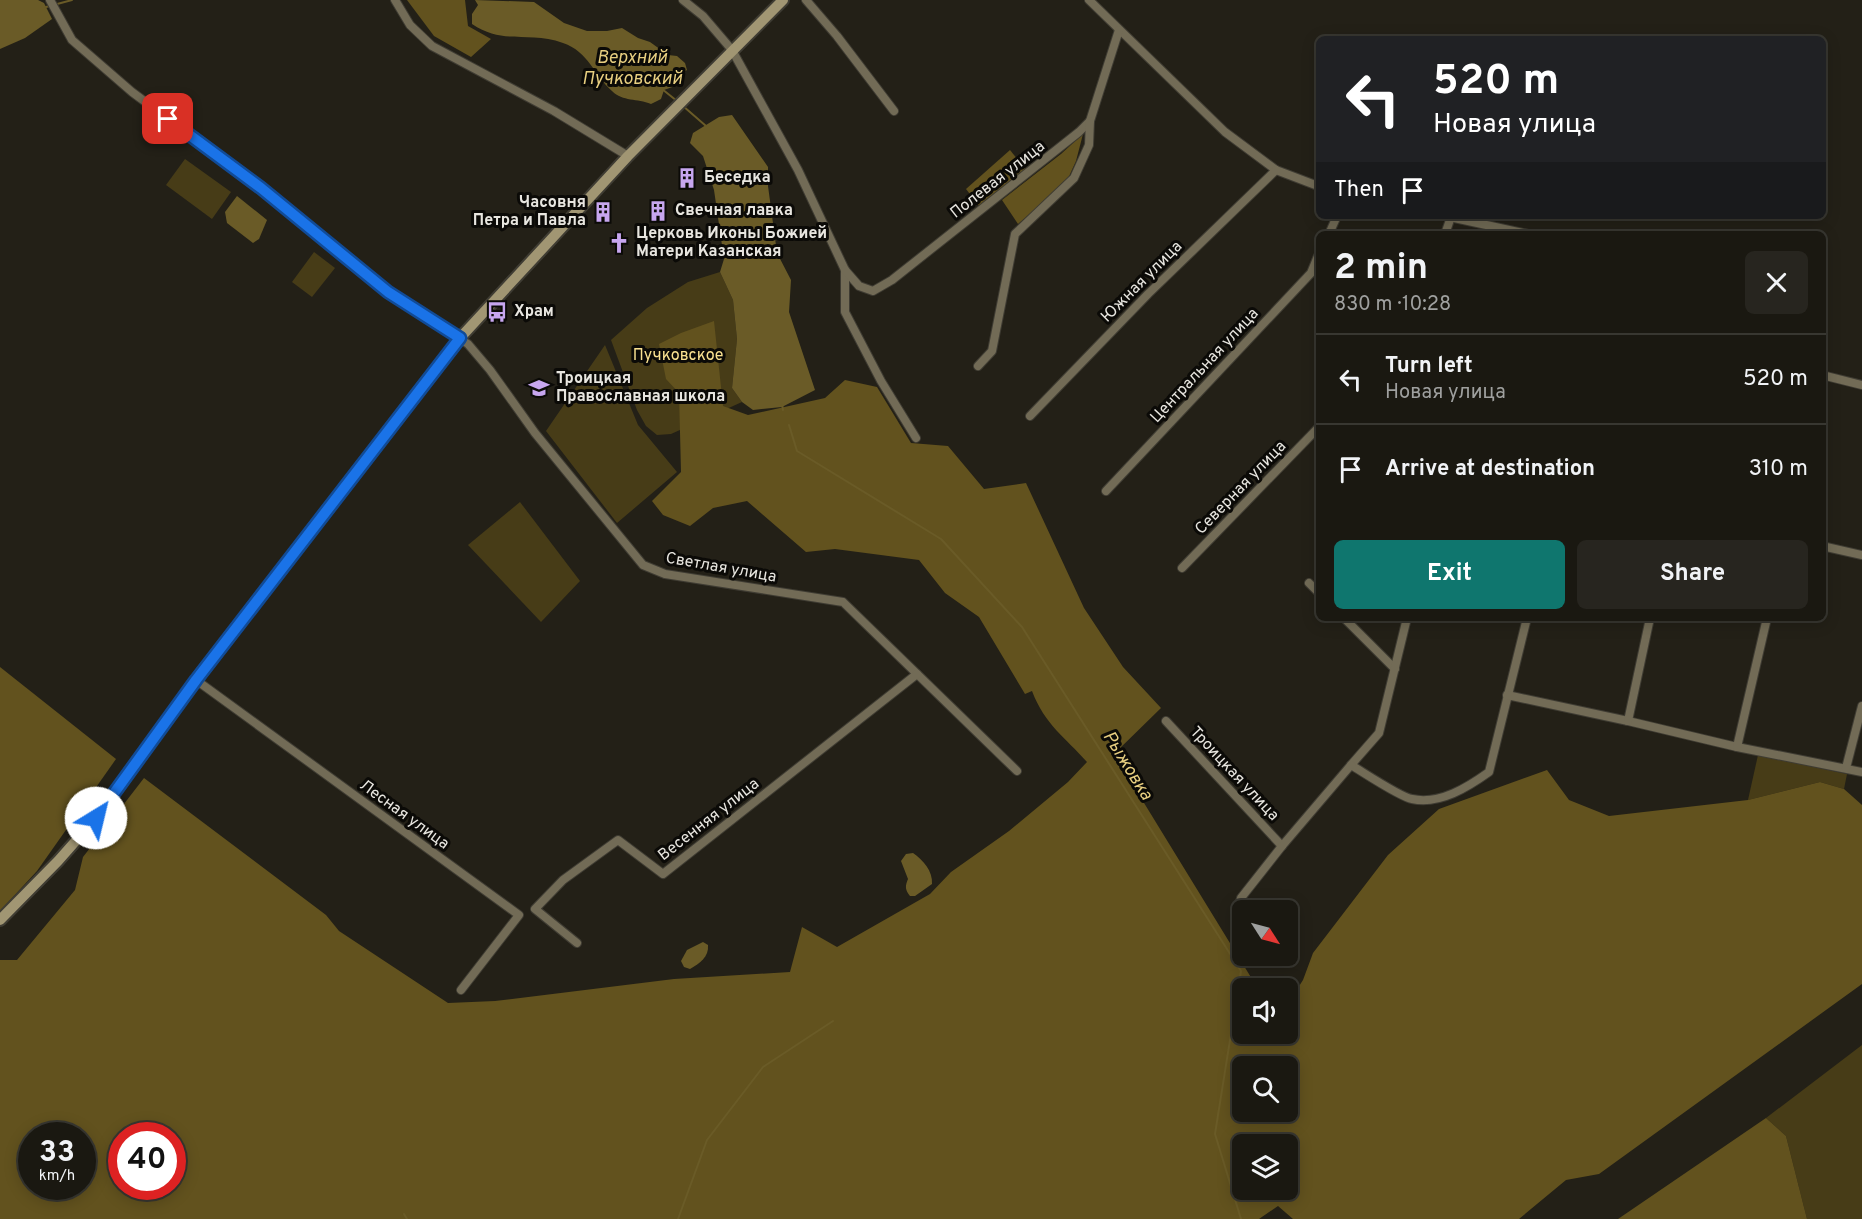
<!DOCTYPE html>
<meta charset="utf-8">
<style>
:root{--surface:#1a1811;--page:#27251f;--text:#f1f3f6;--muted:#9fa09f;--line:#383731;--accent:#0f766e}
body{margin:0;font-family:Overpass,sans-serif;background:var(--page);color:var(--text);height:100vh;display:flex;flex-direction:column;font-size:22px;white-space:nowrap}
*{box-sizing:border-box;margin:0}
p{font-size:20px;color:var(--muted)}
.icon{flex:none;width:33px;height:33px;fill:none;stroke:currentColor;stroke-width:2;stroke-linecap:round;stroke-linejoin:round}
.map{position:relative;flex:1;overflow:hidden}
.sheet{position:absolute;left:1316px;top:231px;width:510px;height:390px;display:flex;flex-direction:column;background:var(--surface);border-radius:9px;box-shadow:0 3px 15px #0003,0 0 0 2px var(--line)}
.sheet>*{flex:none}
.banner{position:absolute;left:1316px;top:36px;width:510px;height:183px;border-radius:9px;box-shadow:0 3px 15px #0003,0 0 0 2px var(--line);background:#202124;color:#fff;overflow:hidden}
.needle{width:39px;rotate:126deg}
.fabs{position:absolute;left:1232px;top:900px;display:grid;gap:12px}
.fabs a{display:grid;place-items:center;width:66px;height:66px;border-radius:9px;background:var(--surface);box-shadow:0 3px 15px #0003,0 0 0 2px var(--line);font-size:30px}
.speed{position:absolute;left:18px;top:1122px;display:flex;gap:12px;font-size:30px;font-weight:700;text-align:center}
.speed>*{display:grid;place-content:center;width:78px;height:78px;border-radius:50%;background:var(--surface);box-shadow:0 3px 15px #0003,0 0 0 2px var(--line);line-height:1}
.speed small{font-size:15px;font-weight:400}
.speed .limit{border:9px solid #d22;background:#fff;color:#111}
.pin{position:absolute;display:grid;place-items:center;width:51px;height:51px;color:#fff;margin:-26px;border-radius:12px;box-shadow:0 3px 9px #0006}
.me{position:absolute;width:66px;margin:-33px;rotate:36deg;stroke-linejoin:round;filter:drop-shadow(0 0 4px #0008)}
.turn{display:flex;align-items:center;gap:21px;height:126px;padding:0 18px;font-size:27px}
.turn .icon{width:78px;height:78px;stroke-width:2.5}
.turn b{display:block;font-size:42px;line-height:51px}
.then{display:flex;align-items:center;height:57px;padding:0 18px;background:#0003;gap:12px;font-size:22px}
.round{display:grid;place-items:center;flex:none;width:63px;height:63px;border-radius:9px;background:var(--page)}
.overview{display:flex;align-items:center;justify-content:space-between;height:102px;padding:0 18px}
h1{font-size:36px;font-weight:700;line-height:45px}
.button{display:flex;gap:12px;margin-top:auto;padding:12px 18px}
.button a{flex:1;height:69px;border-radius:9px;background:var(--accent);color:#fff;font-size:24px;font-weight:700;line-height:69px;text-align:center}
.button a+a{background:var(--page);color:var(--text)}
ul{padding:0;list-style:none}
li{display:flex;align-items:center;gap:18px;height:90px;padding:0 18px;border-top:2px solid var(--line)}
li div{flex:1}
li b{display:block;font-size:22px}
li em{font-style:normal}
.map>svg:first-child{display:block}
</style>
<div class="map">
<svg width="1862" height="1219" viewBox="0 0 1862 1219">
<rect width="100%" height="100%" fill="#232017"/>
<g fill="#473c17">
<path d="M185,159l46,33 -19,27 -46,-34z"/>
<path d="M314,252l21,16 -23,29 -20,-15z"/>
<path d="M720,272l13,28 4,39 -5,49 10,14 -71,32 -14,1 -11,-9 -9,-16 -26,-70 36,-32 41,-26z"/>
<path d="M605,345l33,80 39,47 -60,51 -71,-92z"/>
<path d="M520,502l60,79 -39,41 -73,-77z"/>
<path d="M1758,755l89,19 -3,15 -24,-7 -72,18z"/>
<path d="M1862,1045v174h-55l-21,-83 -20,-18z"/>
</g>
<g fill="#62521e" fill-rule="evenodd">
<path d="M407,0h58l3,26 23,13 -20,18 -37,-21z"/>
<path d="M1083,134l-7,27 -10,22 -48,41 -16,-24 59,-46z"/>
<path d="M1010,150l17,21 -47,36 -14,-18z"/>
<path d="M714,321l9,85 25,9 77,-17 20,-18 32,7 34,56 37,3 36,43 42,-6 58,125 39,59 38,41 -47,46 138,225 3,9h-13v46h45v-29l16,-25 10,-27 75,-98 51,-46 108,-39 22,30 40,16 139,-16 72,-18 24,7 18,16v179l-263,190 -33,6 -47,39h-226l-15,-13 -19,13h-1259v-259h17l58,-70 8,-33 61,-79 182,137 13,16 109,72 47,-2 179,-22 116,-7 12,-45 35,20 93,-53 21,-22 58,-41 59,-49 19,-20c-22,-25 -42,-37 -55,-71l-7,3 -46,-77 -34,-24 -26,-33 -84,-11 -29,3 -59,-51 -34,7 -23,18 -27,-11 -11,-14 29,-29 -2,-79 -13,-14 -7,-35 22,-11zM1242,1066h45v46h-45zM32,1136h50v50h-50zM122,1136h50v50h-50zM1242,1144h45v46h-45z"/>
<path d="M0,667l116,92 -79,112 -37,40z"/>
<path d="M1766,1118l20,18 21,83h-189z"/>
</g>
<g fill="#6a5b27">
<path d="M0,0h38l6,3 8,16 -27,19 -25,11z"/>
<path d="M475,0l59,2 30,21 23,8h20l15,-3 16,10 12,4 18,13 9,1 8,7 2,7 -9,6v9l-14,5 -3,9 -10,5c-14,-6 -28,-2 -39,-13 -19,-17 -23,-39 -49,-48 -34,-13 -58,3 -91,-19v-10l6,-9z"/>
<path d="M732,115l36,52v19l9,67 14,27 -2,32 26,78 -33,17 -29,3 -11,-8 -10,-14 5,-49 -4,-39 -13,-28 4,-13 -10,-69 -11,-34 -13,-13 3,-10 26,-16z"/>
<path d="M237,196l30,24 -8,19 -6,4 -26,-20 -2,-11z"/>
<path d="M913,853c10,7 20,18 19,31l-17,12h-5c-5,-6 -5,-10 -2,-17l-7,-18 5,-7z"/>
<path d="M703,942l5,3c1,12 -8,18 -18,24l-6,-2 -3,-6 6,-11z"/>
</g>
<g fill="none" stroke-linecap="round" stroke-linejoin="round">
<g stroke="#6a5b27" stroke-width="2">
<path d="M46,7l26,-7"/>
<path d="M662,89l15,12"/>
<path d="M683,106l23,20"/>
<path d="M782,404l1,6"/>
<path d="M789,425l8,26 144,88 81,88 219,344 -26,163 26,85"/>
<path d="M404,1214l3,5"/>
<path d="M678,1219l29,-79 56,-73 70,-46"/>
</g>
<g stroke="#3f3c33" stroke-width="10">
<g id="street">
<path d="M50,0l22,40 60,52 129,96 127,104 80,52 22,26 45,63 108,132 22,9 178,28 174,169"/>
<path d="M395,0l15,25 22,21 122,65 74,45"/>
<path d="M683,0l20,16 29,34 66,120 47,100v42l36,69 35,57"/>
<path d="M806,0l31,36 57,75"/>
<path d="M1089,0l136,132 51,38 42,16"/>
<path d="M1445,216l83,18"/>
<path d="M1329,234l8,-18"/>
<path d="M1445,234l6,-17"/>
<path d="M845,270l14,16 14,5 19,-11 187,-148 11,-11 29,-91"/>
<path d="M978,366l14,-15 23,-117 59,-56 15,-33 1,-24"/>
<path d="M1822,375l40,10"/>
<path d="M1030,416l118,-122 128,-124"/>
<path d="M1106,491l205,-218 7,-17"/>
<path d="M1822,546l40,9"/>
<path d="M1182,568l136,-140"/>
<path d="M1309,583l9,9"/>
<path d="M1344,618l51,51"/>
<path d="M1407,618l-28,115 -28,32c12,7 49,32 61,34 28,6 56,-12 77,-27l38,-154"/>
<path d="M196,680l323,235 -58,75"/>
<path d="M1507,695l121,26 109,26 125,25"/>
<path d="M1166,721l116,125"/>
<path d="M1628,721l22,-103"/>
<path d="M1737,747l30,-129"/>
<path d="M1846,768l16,-62"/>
<path d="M1239,905l2,-7 41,-52 69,-81"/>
<path d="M577,943l-42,-34 28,-29 55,-40 45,34 254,-200"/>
</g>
</g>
<g stroke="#3f3c33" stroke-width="14">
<path id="secondary" d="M0,920l58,-59 38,-43 100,-138 264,-342 168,-182 155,-156"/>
</g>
<use href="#street" stroke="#726b56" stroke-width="8"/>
<use href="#secondary" stroke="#a19673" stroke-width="10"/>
</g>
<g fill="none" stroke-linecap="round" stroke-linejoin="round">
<g stroke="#114b97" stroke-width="15">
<path id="route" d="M96,818l100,-138 264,-342 -72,-46 -127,-104 -93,-69"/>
</g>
<use href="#route" stroke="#1a73e8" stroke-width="10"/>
</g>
<defs>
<g id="building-bare" transform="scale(1.62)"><path d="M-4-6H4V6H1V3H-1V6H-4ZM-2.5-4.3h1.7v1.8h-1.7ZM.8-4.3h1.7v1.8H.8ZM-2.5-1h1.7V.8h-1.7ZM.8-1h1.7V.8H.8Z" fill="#c7a6ef" stroke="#0b0a07" stroke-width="2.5" paint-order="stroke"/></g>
<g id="church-bare" transform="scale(1.62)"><path d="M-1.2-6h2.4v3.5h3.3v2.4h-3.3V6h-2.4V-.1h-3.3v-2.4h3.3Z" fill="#c7a6ef" stroke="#0b0a07" stroke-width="2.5" paint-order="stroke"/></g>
<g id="bus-bare" transform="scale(1.62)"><path d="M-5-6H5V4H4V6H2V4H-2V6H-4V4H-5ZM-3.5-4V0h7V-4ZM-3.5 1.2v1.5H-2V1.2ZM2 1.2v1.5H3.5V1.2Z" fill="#c7a6ef" stroke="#0b0a07" stroke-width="2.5" paint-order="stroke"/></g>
<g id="school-bare" transform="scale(1.62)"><path d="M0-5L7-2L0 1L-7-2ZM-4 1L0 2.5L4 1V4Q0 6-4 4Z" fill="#c7a6ef" stroke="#0b0a07" stroke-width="2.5" paint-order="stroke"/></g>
</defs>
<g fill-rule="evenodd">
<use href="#building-bare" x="687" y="178"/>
<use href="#building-bare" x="658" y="211"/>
<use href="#building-bare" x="603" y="212"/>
<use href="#church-bare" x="619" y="243"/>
<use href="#bus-bare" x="497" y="312"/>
<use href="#school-bare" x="539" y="388"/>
</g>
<g text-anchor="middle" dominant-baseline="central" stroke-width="6" stroke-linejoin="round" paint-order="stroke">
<g font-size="16" font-weight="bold" fill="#e8e6e0" stroke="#0b0a07" text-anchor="start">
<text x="704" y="178">Беседка</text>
<text x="586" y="203" text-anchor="end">Часовня<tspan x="586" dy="18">Петра и Павла</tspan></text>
<text x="675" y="211">Свечная лавка</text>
<text x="636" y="234">Церковь Иконы Божией<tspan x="636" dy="18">Матери Казанская</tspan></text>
<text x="514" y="312">Храм</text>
<text x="556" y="379">Троицкая<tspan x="556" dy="18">Православная школа</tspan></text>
</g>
<g font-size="16" fill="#e8e6e0" stroke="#0b0a07">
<text transform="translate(998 180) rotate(-38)">Полевая улица</text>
<text transform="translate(1142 282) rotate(-45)">Южная улица</text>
<text transform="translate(1205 366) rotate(-47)">Центральная улица</text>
<text transform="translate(1241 488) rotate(-46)">Северная улица</text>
<text transform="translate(721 568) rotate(10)">Светлая улица</text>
<text transform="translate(1234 774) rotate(47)">Троицкая улица</text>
<text transform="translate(404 815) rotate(36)">Лесная улица</text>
<text transform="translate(709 820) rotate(-38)">Весенняя улица</text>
</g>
<g font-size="16" fill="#fae291" stroke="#0b0a07">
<text x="678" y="356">Пучковское</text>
</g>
<g font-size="18" font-style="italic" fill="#e8cf80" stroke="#0b0a07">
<text x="632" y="58">Верхний<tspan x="632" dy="21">Пучковский</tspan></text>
<text transform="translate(1127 766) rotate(58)">Рыжовка</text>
</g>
</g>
</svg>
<div class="fabs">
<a><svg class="needle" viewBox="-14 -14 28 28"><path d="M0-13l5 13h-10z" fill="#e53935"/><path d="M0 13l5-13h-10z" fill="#9fa09f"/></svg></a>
<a><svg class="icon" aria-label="sound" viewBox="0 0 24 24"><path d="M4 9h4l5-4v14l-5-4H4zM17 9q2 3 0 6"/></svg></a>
<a><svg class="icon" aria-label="search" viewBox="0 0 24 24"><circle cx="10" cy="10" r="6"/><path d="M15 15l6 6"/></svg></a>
<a><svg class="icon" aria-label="layers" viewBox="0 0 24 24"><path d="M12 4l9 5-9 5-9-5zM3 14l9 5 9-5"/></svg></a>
</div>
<div class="speed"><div>33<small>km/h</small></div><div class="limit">40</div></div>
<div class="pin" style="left:168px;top:119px;background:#d93025"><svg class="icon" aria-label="arrive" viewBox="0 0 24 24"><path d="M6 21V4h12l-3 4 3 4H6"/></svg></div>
<svg class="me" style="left:96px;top:818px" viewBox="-20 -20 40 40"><circle r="19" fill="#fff"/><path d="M0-13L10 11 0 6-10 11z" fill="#1a73e8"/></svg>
<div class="banner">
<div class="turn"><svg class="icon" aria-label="left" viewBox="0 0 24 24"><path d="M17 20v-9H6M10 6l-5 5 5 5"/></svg><div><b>520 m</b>Новая улица</div></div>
<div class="then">Then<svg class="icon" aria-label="arrive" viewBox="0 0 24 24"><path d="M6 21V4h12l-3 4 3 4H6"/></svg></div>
</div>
<section class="sheet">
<div class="overview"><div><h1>2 min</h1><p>830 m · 10:28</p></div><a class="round"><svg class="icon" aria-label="close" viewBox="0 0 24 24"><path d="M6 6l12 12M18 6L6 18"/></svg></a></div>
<ul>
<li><svg class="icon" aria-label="left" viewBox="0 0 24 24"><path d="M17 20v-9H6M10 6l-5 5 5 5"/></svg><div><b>Turn left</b><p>Новая улица</p></div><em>520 m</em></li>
<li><svg class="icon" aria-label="arrive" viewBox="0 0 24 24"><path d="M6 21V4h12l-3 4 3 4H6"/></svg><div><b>Arrive at destination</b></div><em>310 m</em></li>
</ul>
<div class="button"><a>Exit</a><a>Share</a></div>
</section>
</div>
